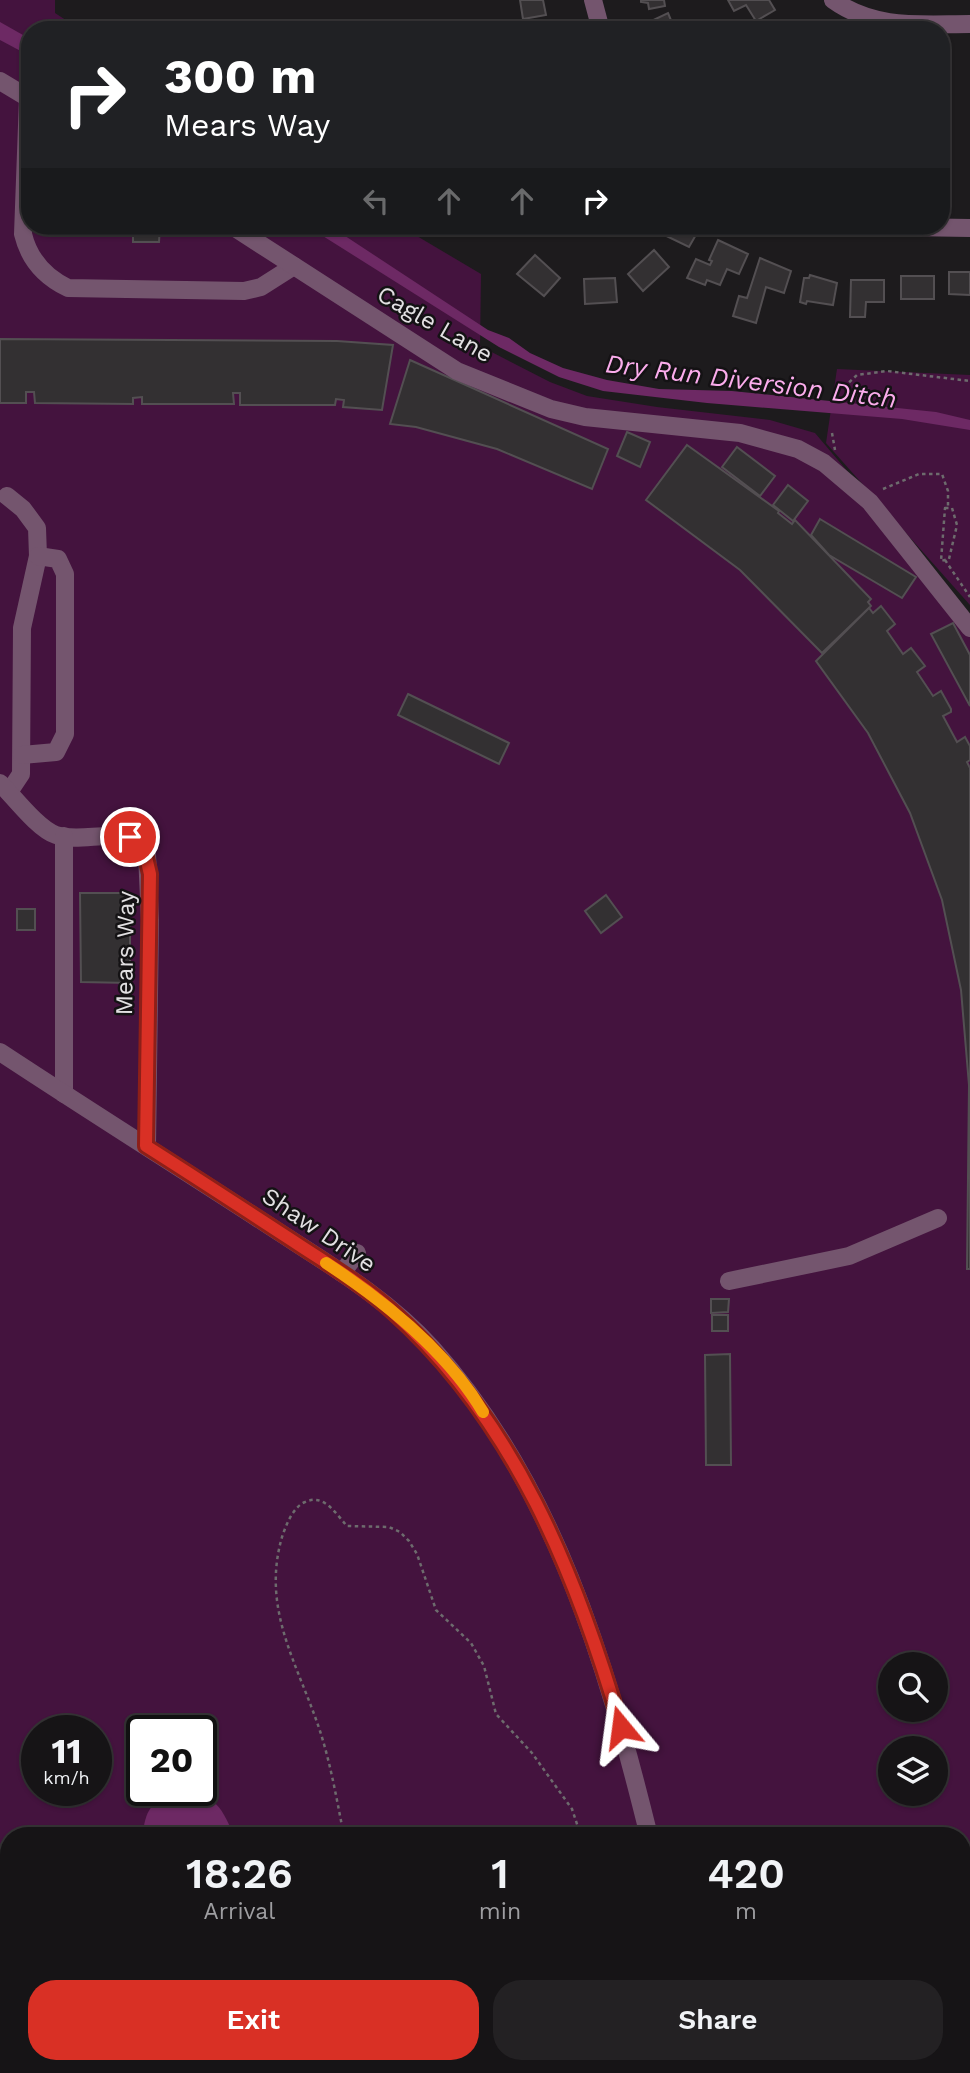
<!DOCTYPE html>
<style>
:root{--surface:#161416;--page:#232123;--text:#f1f3f6;--muted:#9e9ea1;--line:#353335;--accent:#d93025}
body{margin:0;font-family:"Work Sans",sans-serif;background:var(--page);color:var(--text);height:100vh;display:flex;flex-direction:column;font-size:26px;white-space:nowrap}
*{box-sizing:border-box;margin:0}
p{font-size:23px;color:var(--muted)}
.icon{flex:none;width:38px;height:38px;fill:none;stroke:currentColor;stroke-width:2;stroke-linecap:round;stroke-linejoin:round}
.map{position:relative;flex:1;overflow:hidden}
.panel{position:absolute;left:0px;top:1827px;width:971px;height:247px;display:flex;flex-direction:column;background:var(--surface);border-radius:28px 28px 0 0;box-shadow:0 2px 5px #0004,0 0 0 2px var(--line)}
.panel>*{flex:none}
.hud{position:absolute;left:21px;top:21px;width:929px;height:214px;border-radius:28px;box-shadow:0 2px 5px #0004,0 0 0 2px var(--line);background:#202124;color:#fff;overflow:hidden}
.controls{position:absolute;left:878px;top:1652px;display:grid;gap:14px}
.controls a{display:grid;place-items:center;width:70px;height:70px;border-radius:50%;background:var(--surface);box-shadow:0 2px 5px #0004,0 0 0 2px var(--line);font-size:35px}
.speed{position:absolute;left:21px;top:1715px;display:flex;gap:14px;font-size:35px;font-weight:700;text-align:center}
.speed>*{display:grid;place-content:center;width:91px;height:91px;border-radius:50%;background:var(--surface);box-shadow:0 2px 5px #0004,0 0 0 2px var(--line);line-height:1}
.speed small{font-size:18px;font-weight:400}
.speed .limit{border:4px solid #111;border-radius:10px;background:#fff;color:#111}
.pin{position:absolute;display:grid;place-items:center;width:60px;height:60px;color:#fff;margin:-30px;border:4px solid #fff;border-radius:50%;box-shadow:0 2px 7px #0007}
.me{position:absolute;width:77px;margin:-38px;rotate:344deg;stroke-linejoin:round;filter:drop-shadow(0 0 5px #0008)}
.turn{display:flex;align-items:center;gap:24px;height:147px;padding:0 28px;font-size:32px}
.turn .icon{width:91px;height:91px;stroke-width:2.5}
.turn b{display:block;font-size:49px;line-height:60px}
.lanes{display:flex;align-items:center;height:66px;padding:0 28px;background:#0003;justify-content:center;gap:35px;direction:ltr}
.lanes .off{opacity:.35}
.eta{display:flex;justify-content:space-evenly;align-items:center;height:119px;text-align:center}
.eta b{font-size:42px;font-weight:600;line-height:49px}
.action{display:flex;gap:14px;margin-top:auto;padding:14px 28px}
.action a{flex:1;height:80px;border-radius:28px;background:var(--accent);color:#fff;font-size:28px;font-weight:600;line-height:80px;text-align:center}
.action a+a{background:var(--page);color:var(--text)}
.map>svg:first-child{display:block}
</style>
<div class="map">
<svg width="970" height="2073" viewBox="0 0 970 2073">
<rect width="100%" height="100%" fill="#1d1b1d"/>
<g fill="#44133e" fill-rule="evenodd">
<path d="M0,0h55v13l26,17h-51v196h370l81,48 -1,72 70,36 37,14 70,11 113,13 45,13 155,183v1457h-970zM891,1664h45v46h-45zM37,1731h59v59h-59zM142,1731h59v59h-59zM891,1748h45v46h-45zM9,1836h953v229h-953z"/>
<path d="M837,369l133,6v230l-144,-162z"/>
</g>
<g fill="#6d2964">
<path d="M0,22l30,17v17l-30,-16z"/>
<path d="M307,226h23l158,104 21,8 21,15 33,15 44,12 52,9 73,2 204,21 34,8v10l-68,-11 -195,-16 -104,-12 -44,-14 -60,-30z"/>
<path d="M174,1790c38,3 46,12 60,46h-91c1,-25 10,-36 31,-46z"/>
<path d="M164,2065h105l1,8h-106z"/>
</g>
<g fill="#333032" stroke="#534f52" stroke-width="2">
<path d="M520,0h23l3,15 -23,4z"/>
<path d="M641,0h23l1,6 -16,3 -1,-6 -7,-1z"/>
<path d="M728,0h41l6,10 -19,11 -10,-16 -12,6z"/>
<path d="M668,13l7,17h-25l-3,-7z"/>
<path d="M543,21l2,9h-33l-1,-4z"/>
<path d="M942,142h4l-1,33h-3z"/>
<path d="M133,226h27l-1,16h-26z"/>
<rect x="506" y="226" width="22" height="5"/>
<path d="M654,226l8,2 2,-2h37l-12,21 -37,-18z"/>
<path d="M718,240l30,14 -9,20 -12,-5 -7,16 -13,-5 -2,5 -18,-7 9,-19 14,6 2,-4 -3,-1z"/>
<path d="M654,250l15,17 -26,24 -15,-17z"/>
<path d="M535,255l25,23 -16,18 -27,-22z"/>
<path d="M760,258l31,13 -7,22 -18,-6 -10,36 -23,-7 6,-20 8,2z"/>
<path d="M949,272h21v23l-21,-1z"/>
<path d="M810,275l27,8 -4,22 -26,-4 -1,3 -6,-2 4,-24h5z"/>
<rect x="901" y="276" width="33" height="23"/>
<path d="M615,278l2,24 -32,2 -1,-25z"/>
<path d="M851,280h33v22h-18l-1,15h-15z"/>
<path d="M0,339l337,2 56,4 -11,65 -39,-3 1,-7 -8,-1 -1,6h-95v-12h-7l1,11h-92v-7l-9,1v6l-98,-1 -1,-11h-8v11h-26z"/>
<path d="M410,360l198,89 -16,40 -95,-40 -81,-22 -26,-3z"/>
<path d="M627,432l23,10 -10,25 -23,-11z"/>
<path d="M687,445l92,66 -1,2 14,11 3,-4 76,79 -3,3 3,4 -49,47 -82,-83 -94,-70z"/>
<path d="M737,447l38,29 -15,20 -38,-29z"/>
<path d="M788,485l20,16 -15,20 -20,-16z"/>
<path d="M820,519l96,58 -14,21 -73,-43 -18,-20z"/>
<path d="M881,606l14,18 -8,7 16,23 8,-6 14,18 -8,6 16,24 8,-5 10,18v3l-8,4 14,26 8,-5 5,9v14l-3,2 3,6v501h-3l2,-184 -8,-95 -19,-90 -32,-87 -42,-80 -52,-72 53,-53 4,5z"/>
<path d="M953,623l17,32v51l-39,-72z"/>
<path d="M408,694l101,49 -10,21 -101,-49z"/>
<path d="M80,893h50v90l-49,-1z"/>
<path d="M606,895l16,22 -21,16 -16,-22z"/>
<rect x="17" y="909" width="18" height="21"/>
<path d="M711,1299h18l-1,13 -17,1z"/>
<rect x="712" y="1315" width="16" height="16"/>
<path d="M730,1354l1,111h-25l-1,-110z"/>
</g>
<g fill="none" stroke-linecap="round" stroke-linejoin="round">
<g stroke="#6d6b6d" stroke-width="2.5" stroke-dasharray="3.5 3.5" stroke-linecap="butt">
<path d="M844,387l13,-12 30,-4 83,10"/>
<path d="M832,433l3,17"/>
<path d="M883,489l36,-15h23l6,17v17"/>
<path d="M945,508h7l5,17 -8,34 -8,2z"/>
<path d="M945,560l25,37"/>
<path d="M344,1836c-7,-35 -13,-71 -24,-105 -22,-67 -59,-121 -38,-194 4,-12 11,-30 23,-35 19,-9 31,12 42,24l42,1 11,5 9,9 8,13 19,56 35,33 13,23 12,48 36,39 40,56 9,27"/>
<path d="M383,2065l1,8"/>
<path d="M619,2065v8"/>
</g>
<g stroke="#74556e" stroke-width="18">
<path d="M593,0l8,30"/>
<path d="M833,0c42,30 88,24 137,24"/>
<path d="M0,81l30,18"/>
<path d="M28,98l-5,136c6,25 22,43 45,54l176,3 17,-4 33,-21"/>
<path d="M232,226l225,145 94,38 34,8 155,16 58,16 26,14 46,39 100,126"/>
<path d="M843,226l127,2"/>
<path d="M7,496l16,13 14,19 1,28 -16,72 -1,146 -12,18"/>
<path d="M22,755l34,-3 9,-18v-160l-7,-15 -20,-3"/>
<path d="M0,783c14,14 38,46 56,52 28,10 76,-14 91,19l3,66 -3,226"/>
<path d="M64,836v258"/>
<path d="M0,1052c88,58 177,114 265,171 58,38 120,73 167,125 122,136 174,314 217,488"/>
<path d="M342,1273l15,-20"/>
<path d="M729,1281l120,-25 89,-38"/>
<path d="M706,2065l2,8"/>
</g>
</g>
<g fill="none" stroke-linecap="round" stroke-linejoin="round">
<g stroke="#8d1f18" stroke-width="18">
<path id="route" d="M130,837l13,8 7,29 -4,272c49,31 98,63 147,95 33,22 69,43 99,70 122,109 184,262 229,416"/>
</g>
<use href="#route" stroke="#d93025" stroke-width="12"/>
<path stroke="#f59e0b" stroke-width="12" d="M326,1263c58,38 121,88 157,149"/>
</g>
<g text-anchor="middle" dominant-baseline="central" stroke-width="5" stroke-linejoin="round" paint-order="stroke">
<g font-size="24" fill="#e2e0e2" stroke="#141214">
<text transform="translate(435 324) rotate(30)">Cagle Lane</text>
<text transform="translate(125 953) rotate(-89)">Mears Way</text>
<text transform="translate(319 1230) rotate(34)">Shaw Drive</text>
</g>
<g font-size="26" font-style="italic" fill="#fbacec" stroke="#141214">
<text transform="translate(751 381) rotate(7)">Dry Run Diversion Ditch</text>
</g>
</g>
</svg>
<div class="controls">
<a><svg class="icon" aria-label="search" viewBox="0 0 24 24"><circle cx="10" cy="10" r="6"/><path d="M15 15l6 6"/></svg></a>
<a><svg class="icon" aria-label="layers" viewBox="0 0 24 24"><path d="M12 4l9 5-9 5-9-5zM3 14l9 5 9-5"/></svg></a>
</div>
<div class="speed"><div>11<small>km/h</small></div><div class="limit">20</div></div>
<div class="pin" style="left:130px;top:837px;background:#d93025"><svg class="icon" aria-label="arrive" viewBox="0 0 24 24"><path d="M6 21V4h12l-3 4 3 4H6"/></svg></div>
<svg class="me" style="left:621px;top:1727px" viewBox="-20 -20 40 40"><path d="M0-17L14 15 0 8-14 15z" fill="#d93025" stroke="#fff" stroke-width="4"/></svg>
<div class="hud">
<div class="turn"><svg class="icon" aria-label="right" viewBox="0 0 24 24"><path d="M7 20v-9h11M14 6l5 5-5 5"/></svg><div><b>300 m</b>Mears Way</div></div>
<div class="lanes"><svg class="icon off" aria-label="left" viewBox="0 0 24 24"><path d="M17 20v-9H6M10 6l-5 5 5 5"/></svg><svg class="icon off" aria-label="ahead" viewBox="0 0 24 24"><path d="M12 20V5M6 11l6-6 6 6"/></svg><svg class="icon off" aria-label="ahead" viewBox="0 0 24 24"><path d="M12 20V5M6 11l6-6 6 6"/></svg><svg class="icon" aria-label="right" viewBox="0 0 24 24"><path d="M7 20v-9h11M14 6l5 5-5 5"/></svg></div>
</div>
<section class="panel">
<div class="eta">
<div><b>18:26</b><p>Arrival</p></div>
<div><b>1</b><p>min</p></div>
<div><b>420</b><p>m</p></div>
</div>
<div class="action"><a>Exit</a><a>Share</a></div>
</section>
</div>
